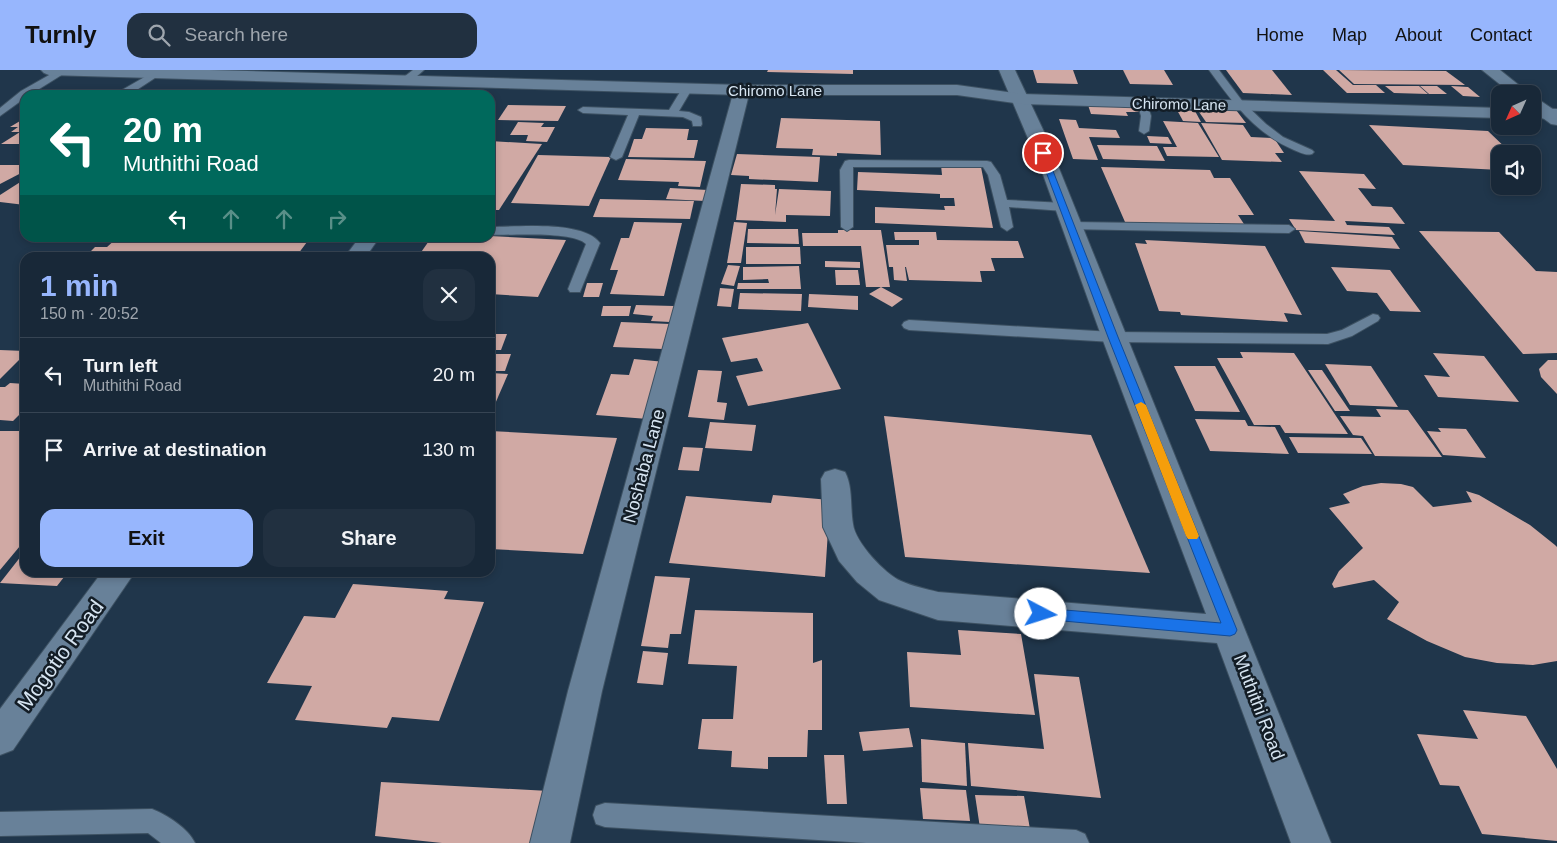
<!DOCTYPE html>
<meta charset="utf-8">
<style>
:root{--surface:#182838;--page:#213040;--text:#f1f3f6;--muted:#9fa6ae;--line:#364453;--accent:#97b6fd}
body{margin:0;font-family:Arial,sans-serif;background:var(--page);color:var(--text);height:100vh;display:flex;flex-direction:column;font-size:19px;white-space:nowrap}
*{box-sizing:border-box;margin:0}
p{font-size:16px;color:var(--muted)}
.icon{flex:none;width:28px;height:28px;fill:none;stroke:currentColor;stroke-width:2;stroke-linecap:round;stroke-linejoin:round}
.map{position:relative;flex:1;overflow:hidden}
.side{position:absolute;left:20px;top:182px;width:475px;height:325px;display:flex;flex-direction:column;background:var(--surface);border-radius:15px;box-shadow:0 2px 8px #0003,0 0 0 1px var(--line)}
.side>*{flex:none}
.banner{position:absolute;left:20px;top:20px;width:475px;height:152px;border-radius:15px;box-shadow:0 2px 8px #0003,0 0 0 1px var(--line);background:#00695c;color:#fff;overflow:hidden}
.needle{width:32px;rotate:225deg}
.buttons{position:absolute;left:1491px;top:15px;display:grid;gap:10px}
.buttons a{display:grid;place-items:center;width:50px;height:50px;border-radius:10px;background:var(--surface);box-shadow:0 2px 8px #0003,0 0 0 1px var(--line);font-size:25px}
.pin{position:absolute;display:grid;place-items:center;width:42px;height:42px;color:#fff;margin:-21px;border:2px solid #fff;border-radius:50%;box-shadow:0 1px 5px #0007}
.me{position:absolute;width:55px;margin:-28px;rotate:95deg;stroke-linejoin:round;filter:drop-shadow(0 0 4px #0008)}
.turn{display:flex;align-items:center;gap:18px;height:105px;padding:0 20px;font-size:22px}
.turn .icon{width:65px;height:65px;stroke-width:2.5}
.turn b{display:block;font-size:35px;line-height:42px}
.lanes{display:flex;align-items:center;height:48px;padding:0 20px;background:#0003;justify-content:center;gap:25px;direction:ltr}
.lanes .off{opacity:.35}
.round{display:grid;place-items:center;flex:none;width:52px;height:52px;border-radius:15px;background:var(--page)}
.headline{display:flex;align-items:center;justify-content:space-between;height:85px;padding:0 20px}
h1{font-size:30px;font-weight:700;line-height:38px;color:var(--accent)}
.button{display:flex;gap:10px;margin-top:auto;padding:10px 20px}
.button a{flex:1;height:58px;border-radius:15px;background:var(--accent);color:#111;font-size:20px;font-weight:700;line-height:58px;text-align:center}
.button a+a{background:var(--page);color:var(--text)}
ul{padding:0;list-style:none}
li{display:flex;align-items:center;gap:15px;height:75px;padding:0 20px;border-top:1px solid var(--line)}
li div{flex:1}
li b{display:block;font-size:19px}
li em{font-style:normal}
header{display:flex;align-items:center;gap:30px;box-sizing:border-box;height:70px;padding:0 25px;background:var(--accent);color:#111}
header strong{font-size:24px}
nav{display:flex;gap:28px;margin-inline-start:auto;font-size:18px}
.search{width:350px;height:45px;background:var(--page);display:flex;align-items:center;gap:12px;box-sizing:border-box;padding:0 18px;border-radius:15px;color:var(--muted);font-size:19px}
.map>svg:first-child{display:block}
</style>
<header>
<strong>Turnly</strong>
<div class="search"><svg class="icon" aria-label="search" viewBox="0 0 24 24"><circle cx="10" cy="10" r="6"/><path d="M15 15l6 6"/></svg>Search here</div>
<nav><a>Home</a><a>Map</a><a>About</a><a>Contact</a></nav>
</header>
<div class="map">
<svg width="1557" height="773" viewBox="0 0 1557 773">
<rect width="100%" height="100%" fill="#20364b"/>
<g fill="#d0a9a4">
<path d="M768,0h85v4l-86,-2z"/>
<path d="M1033,0h40l5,14 -41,-1z"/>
<path d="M1123,0h41l9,15 -43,-1z"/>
<path d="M1226,0h46l20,25 -49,-2z"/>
<path d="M1323,0h13l17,15h23l9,8h-38z"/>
<path d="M1339,0l107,1 19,14 -111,-1z"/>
<path d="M1385,16h34l9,8 -34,-1z"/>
<path d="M1420,16h17l10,8h-18z"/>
<path d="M1451,16l17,1 12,10 -17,-1z"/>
<path d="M211,21l92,2v2h-97z"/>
<path d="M508,35l58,1 -8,15 -60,-1z"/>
<path d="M1088,35l49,3 2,4h-13l2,4 -37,-2z"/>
<path d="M1197,39l39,1 10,13 -40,-1z"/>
<path d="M1177,40l18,1 6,11 -18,-1z"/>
<path d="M25,48v26h-24l19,-12h-9l7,-5h-8z"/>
<path d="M781,48l99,3 1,34 -44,-2v3l-25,-1 1,-6 -37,-1z"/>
<path d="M1059,49l17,1 3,8 37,2 4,8 -31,-1 9,23 -25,-1z"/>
<path d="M1163,51l35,2 21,34 -52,-1 -4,-9h14z"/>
<path d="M518,52l26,1 -3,4h14l-8,15 -21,-1 2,-6h-18z"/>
<path d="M1201,53l42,2 8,12 23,1 10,15h-9l7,9 -60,-2z"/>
<path d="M1369,55l119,6 24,23h-12v16l-97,-5z"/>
<path d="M646,58l43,1 -2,11h11l-4,18 -66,-1 6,-18h8z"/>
<path d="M1147,66l21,1 4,7 -22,-1z"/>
<path d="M490,71l52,3 -43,66h-9z"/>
<path d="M1097,75l60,1 8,15 -62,-2z"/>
<path d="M737,84l83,3 -2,25 -69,-3v-3l-18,-1z"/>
<path d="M538,85l73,2 -22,49 -78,-3z"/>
<path d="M626,89l80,2 -6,26 -22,-1 1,-4 -61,-2z"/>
<path d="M0,95h25v6l-25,13z"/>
<path d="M941,95l40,2 12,61 -118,-5v-16l70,3 -1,-4h11l-1,-8h-14v-4l-83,-4 1,-18 84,3z"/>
<path d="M1101,97l109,3 4,8h16l24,37h-16l8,12 -121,-5z"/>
<path d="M1299,101l65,3 12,15 -18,-1 14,18 20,1 13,17 -60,-3 2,4 42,2 6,8 -99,-5 -7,-11 46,2z"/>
<path d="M25,109v26l-25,-3v-7z"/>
<path d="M741,114l34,1v4h2l-2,26 4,-26 52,2 -1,25 -44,-1v7l-50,-2z"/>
<path d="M670,118l38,2 -3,11 -39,-2z"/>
<path d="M600,129l94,2 -4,18 -97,-2z"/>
<path d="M634,152l48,1 -18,73 -54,-2 8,-24h-8l11,-32h8z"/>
<path d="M734,152l13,1 -6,40h-14z"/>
<path d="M748,159h50l1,15 -52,-1z"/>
<path d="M838,160h43l9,57h-24l-5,-41h-58l-1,-13h36z"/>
<path d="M1299,161l93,6 8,12 -95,-6z"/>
<path d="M1419,161l80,1 37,39 21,1v81l-34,1z"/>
<path d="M894,162h42l1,8 81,1 6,17h-33l4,13h-15l2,11 -73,-2 -3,-13h-1l2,14 -13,-1 -1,-13h-4l-3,-22h33v-5h-24z"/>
<path d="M490,166l76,4 -28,57 -48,-3v-36h-73l14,-20z"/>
<path d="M117,168l190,4 -12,16h-211l11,-11h12z"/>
<path d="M1145,170l120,6 37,69 -18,-2 4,9 -107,-7 -1,-3 -21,-1 -24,-68 12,1z"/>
<path d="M746,177h54l1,17h-55z"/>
<path d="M825,191l35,1v6l-35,-1z"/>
<path d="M728,195l12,1 -6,20 -13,-2z"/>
<path d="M799,196l2,23h-64l1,-6h31l-1,-4 -25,1v-13z"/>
<path d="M1331,197l59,3 31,42 -31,-1 -13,-18 -30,-2z"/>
<path d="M835,200h23l2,15h-24z"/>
<path d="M587,213h16l-4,14h-16z"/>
<path d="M881,217l22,12 -11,8 -23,-13z"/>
<path d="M720,218l14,1 -3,18 -14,-1z"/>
<path d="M740,223l62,1 -1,17 -63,-2z"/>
<path d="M809,224l49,2v14l-50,-3z"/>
<path d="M636,235l38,1 -4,16 -19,-1 2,-5 -20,-2z"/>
<path d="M603,236h28l-2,10h-28z"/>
<path d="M621,252l49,2 -7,25 -50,-2z"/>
<path d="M808,253l33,66 -93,17 -12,-30 27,-5 -6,-13 -26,4 -9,-24z"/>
<path d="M490,264h17l-6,16h-11z"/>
<path d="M0,280l25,1v3l-25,25z"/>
<path d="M1240,282l54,1 54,81 -63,-1 -5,-8h-26l-37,-67h26z"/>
<path d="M1433,283l51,3 35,46 -81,-5 -14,-22 26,2z"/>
<path d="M490,284h21l-6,17h-15z"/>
<path d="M634,289l31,3 -17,57 -52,-4 15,-41 18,1z"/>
<path d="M1548,290h9v34l-16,-17 -2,-8z"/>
<path d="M1325,294l46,2 27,41 -48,-2z"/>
<path d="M1174,296h41l25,46 -45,-1z"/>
<path d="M698,300l24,1 -5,31 10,1 -3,17 -36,-3z"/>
<path d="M1308,300h14l28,41h-15z"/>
<path d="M490,303l18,1 -13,30h-5z"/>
<path d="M10,313l15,1v17l-4,3 4,1v4l-12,12 -13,-1v-33h5z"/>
<path d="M1376,339l32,1 34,47 -67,-1 -12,-20 -10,-1 -13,-19 41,1z"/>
<path d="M884,346l207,19 59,138 -245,-16z"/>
<path d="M1195,349l50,1 3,6 27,1 14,27 -79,-3z"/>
<path d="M710,352l46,3 -4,26 -47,-3z"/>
<path d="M1438,358l28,1 20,29 -43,-3 -16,-24 14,1z"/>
<path d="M0,361h25v109l-25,30z"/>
<path d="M490,361l127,7 -34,116 -93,-5z"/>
<path d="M1289,367l72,1 11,16 -74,-1z"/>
<path d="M683,377l20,1 -4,23 -21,-1z"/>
<path d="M1381,413l20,1 12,3 20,20 39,-5 -6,-11 13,4 51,30 25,20 2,2v114l-24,4 -36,-2 -32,-6 -38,-16 -40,-22 12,-17 -25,-22 -40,8 -2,-4 7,-13 24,-23 -34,-40 21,-5 -7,-9 20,-8z"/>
<path d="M773,425l57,5 -5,77 -156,-14 17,-67 85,7z"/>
<path d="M25,481v21h43l-11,14 -57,-3z"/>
<path d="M655,506l35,2 -9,56h-11l-2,14 -27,-2z"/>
<path d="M353,514l95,7 -4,8 40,3 -45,119 -47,-4 -5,11 -92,-8 17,-34 -45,-3 37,-67 31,2z"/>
<path d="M695,540l118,3v50l9,-3v70h-14l-1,27h-39v12l-37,-2 1,-16 -34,-2 4,-30h31l4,-53 -49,-2z"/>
<path d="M958,560l63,4 14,81 -125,-8 -3,-55 54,3z"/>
<path d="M643,581l25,2 -5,32 -26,-2z"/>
<path d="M1034,604l45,3 22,121 -130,-12 -3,-43 76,6z"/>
<path d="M1463,640l63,6 31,53v72l-75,-7 -23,-48 -19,-1 -23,-51 61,5z"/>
<path d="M909,658l4,19 -50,4 -4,-19z"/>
<path d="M921,669l44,4 2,43 -45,-4z"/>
<path d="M824,685h20l3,49h-20z"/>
<path d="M381,712l168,9 -12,52h-95l-67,-7z"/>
<path d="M920,718l46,2 4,31 -47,-2z"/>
<path d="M975,725l49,1 6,33 -50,-1z"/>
</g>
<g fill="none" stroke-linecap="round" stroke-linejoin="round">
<g stroke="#3d5162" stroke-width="2">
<g id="lane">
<path d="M58,0l10,1 -32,20 61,1 5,3h-77v3l-25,18v-8l21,-17z"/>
<path d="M413,0h11l-16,14h-8v-4z"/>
<path d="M1209,0h10l24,32 23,22 17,13 29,13 2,2 -2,2c-7,2 -12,-2 -18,-4 -39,-17 -61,-47 -85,-80z"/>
<path d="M155,1l3,1v4l-29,19h-23l1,-2 15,-3z"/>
<path d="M687,16l5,3 -13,22 10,1 12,5 1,7 -1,2h-8l-1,-5 -9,-4 -44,-2 -17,42 -6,3 -6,-3 18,-42 -45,-2 -5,-3 5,-3 86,3 14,-23z"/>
<path d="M1142,30l5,3 4,13 -2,15 -5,3 -5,-3 2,-15 -4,-13z"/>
<path d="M849,90l138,1 4,1 9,13 7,25 57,3 6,4 -6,4 -55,-4 4,20 -6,4 -6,-4 -13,-52 -5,-8h-130v60l-6,4 -6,-4 -1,-57 5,-9z"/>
<path d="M1071,152l218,3 6,4 -6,4 -223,-4 -1,-3 1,-3z"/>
<path d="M490,157c27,0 93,-7 110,16l-20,49h-10l-2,-3 18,-45c-12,-13 -76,-9 -96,-9z"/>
<path d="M1373,244l5,1 2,3 -2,3 -26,15 -24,8 -215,-2 -204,-12 -5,-2 -2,-3 2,-3 5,-2 204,12 214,2 15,-4z"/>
<path d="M605,733l471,27 9,4 4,9h-223l-261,-16 -9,-3 -3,-9 3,-9z"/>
<path d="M152,739c15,6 36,19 43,34h-34l-13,-10 -148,3v-24z"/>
</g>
</g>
<g stroke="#3d5162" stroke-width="2">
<g id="street">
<path d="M999,0h16l31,66 285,707h-40l-74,-200 -279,-23 -59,-20 -22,-18 -18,-21 -16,-34 -2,-48 4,-7 10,-3 10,3c8,15 5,35 8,52 2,18 32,50 48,57 11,5 25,8 37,11l268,22 -104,-276 -61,-169z"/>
<path d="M1482,0h18l30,24h-18z"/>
<path d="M742,15l6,2 2,3 -148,601 -32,152h-40l38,-152 166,-601 2,-3z"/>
<path d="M1532,27l6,2 19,13v13l-6,-1 -19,-14z"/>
</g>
</g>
<g stroke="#3d5162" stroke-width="2">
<g id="secondary">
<path d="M41,0h169l532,15h215l65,9 478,14v10l-478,-14 -65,-9h-215l-693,-20 -5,-2z"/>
<path d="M1532,38l25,1v10l-25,-1z"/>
<path d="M359,168h20l-14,20h-21z"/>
<path d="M102,502h33l-122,178 -13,5v-46z"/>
</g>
</g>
<use href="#lane" fill="#688199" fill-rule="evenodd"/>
<use href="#street" fill="#688199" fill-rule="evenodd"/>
<use href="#secondary" fill="#688199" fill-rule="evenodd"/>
</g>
<path fill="#1a73e8" stroke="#114b97" d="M1040,81l6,2 72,184 119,293 -2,4 -5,2 -189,-17 -5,-1 -2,-4 2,-4 5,-2 180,15 -113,-286 -69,-184z"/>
<path fill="#f59e0b" d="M1141,332l5,3 53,131 -2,3h-9l-2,-3 -51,-131z"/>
<g text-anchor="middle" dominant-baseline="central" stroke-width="5" stroke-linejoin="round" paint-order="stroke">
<g font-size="15" fill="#d7e5f2" stroke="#131d26">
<text x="775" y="20">Chiromo Lane</text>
<text transform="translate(1179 34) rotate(1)">Chiromo Lane</text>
</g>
<g font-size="18" fill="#d7e5f2" stroke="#131d26">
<text transform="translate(644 396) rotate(-75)">Noshaba Lane</text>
<text transform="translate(1259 637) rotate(69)">Muthithi Road</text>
</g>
<g font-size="21" fill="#d7e5f2" stroke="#131d26">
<text transform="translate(60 585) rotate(-54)">Mogotio Road</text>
</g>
</g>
</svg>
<div class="buttons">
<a><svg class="needle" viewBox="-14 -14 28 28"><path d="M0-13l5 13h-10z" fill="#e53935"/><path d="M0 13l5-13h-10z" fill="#9fa6ae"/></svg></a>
<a><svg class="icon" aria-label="sound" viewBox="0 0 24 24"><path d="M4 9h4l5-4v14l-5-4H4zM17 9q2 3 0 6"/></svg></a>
</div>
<div class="pin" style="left:1043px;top:83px;background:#d93025"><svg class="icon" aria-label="arrive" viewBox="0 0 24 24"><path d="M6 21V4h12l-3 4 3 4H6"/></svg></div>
<svg class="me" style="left:1041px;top:544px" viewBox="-20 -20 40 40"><circle r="19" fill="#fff"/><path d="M0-13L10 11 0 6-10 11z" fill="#1a73e8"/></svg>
<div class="banner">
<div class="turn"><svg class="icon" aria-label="left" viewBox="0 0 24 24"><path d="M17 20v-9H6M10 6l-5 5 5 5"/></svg><div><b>20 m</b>Muthithi Road</div></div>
<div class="lanes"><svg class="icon" aria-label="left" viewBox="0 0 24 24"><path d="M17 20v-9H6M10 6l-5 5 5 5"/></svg><svg class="icon off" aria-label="ahead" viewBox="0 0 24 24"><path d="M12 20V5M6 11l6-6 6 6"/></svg><svg class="icon off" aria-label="ahead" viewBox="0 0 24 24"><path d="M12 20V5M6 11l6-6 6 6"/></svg><svg class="icon off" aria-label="right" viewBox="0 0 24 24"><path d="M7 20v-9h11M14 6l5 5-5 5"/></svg></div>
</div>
<section class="side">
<div class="headline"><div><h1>1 min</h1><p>150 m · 20:52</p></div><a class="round"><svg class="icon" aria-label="close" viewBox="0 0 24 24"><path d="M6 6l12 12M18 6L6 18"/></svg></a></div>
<ul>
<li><svg class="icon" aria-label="left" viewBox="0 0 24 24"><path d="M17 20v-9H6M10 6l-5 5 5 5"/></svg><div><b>Turn left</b><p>Muthithi Road</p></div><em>20 m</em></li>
<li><svg class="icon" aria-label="arrive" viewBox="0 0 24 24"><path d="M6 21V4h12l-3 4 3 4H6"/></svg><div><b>Arrive at destination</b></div><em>130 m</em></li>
</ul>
<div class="button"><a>Exit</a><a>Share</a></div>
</section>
</div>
